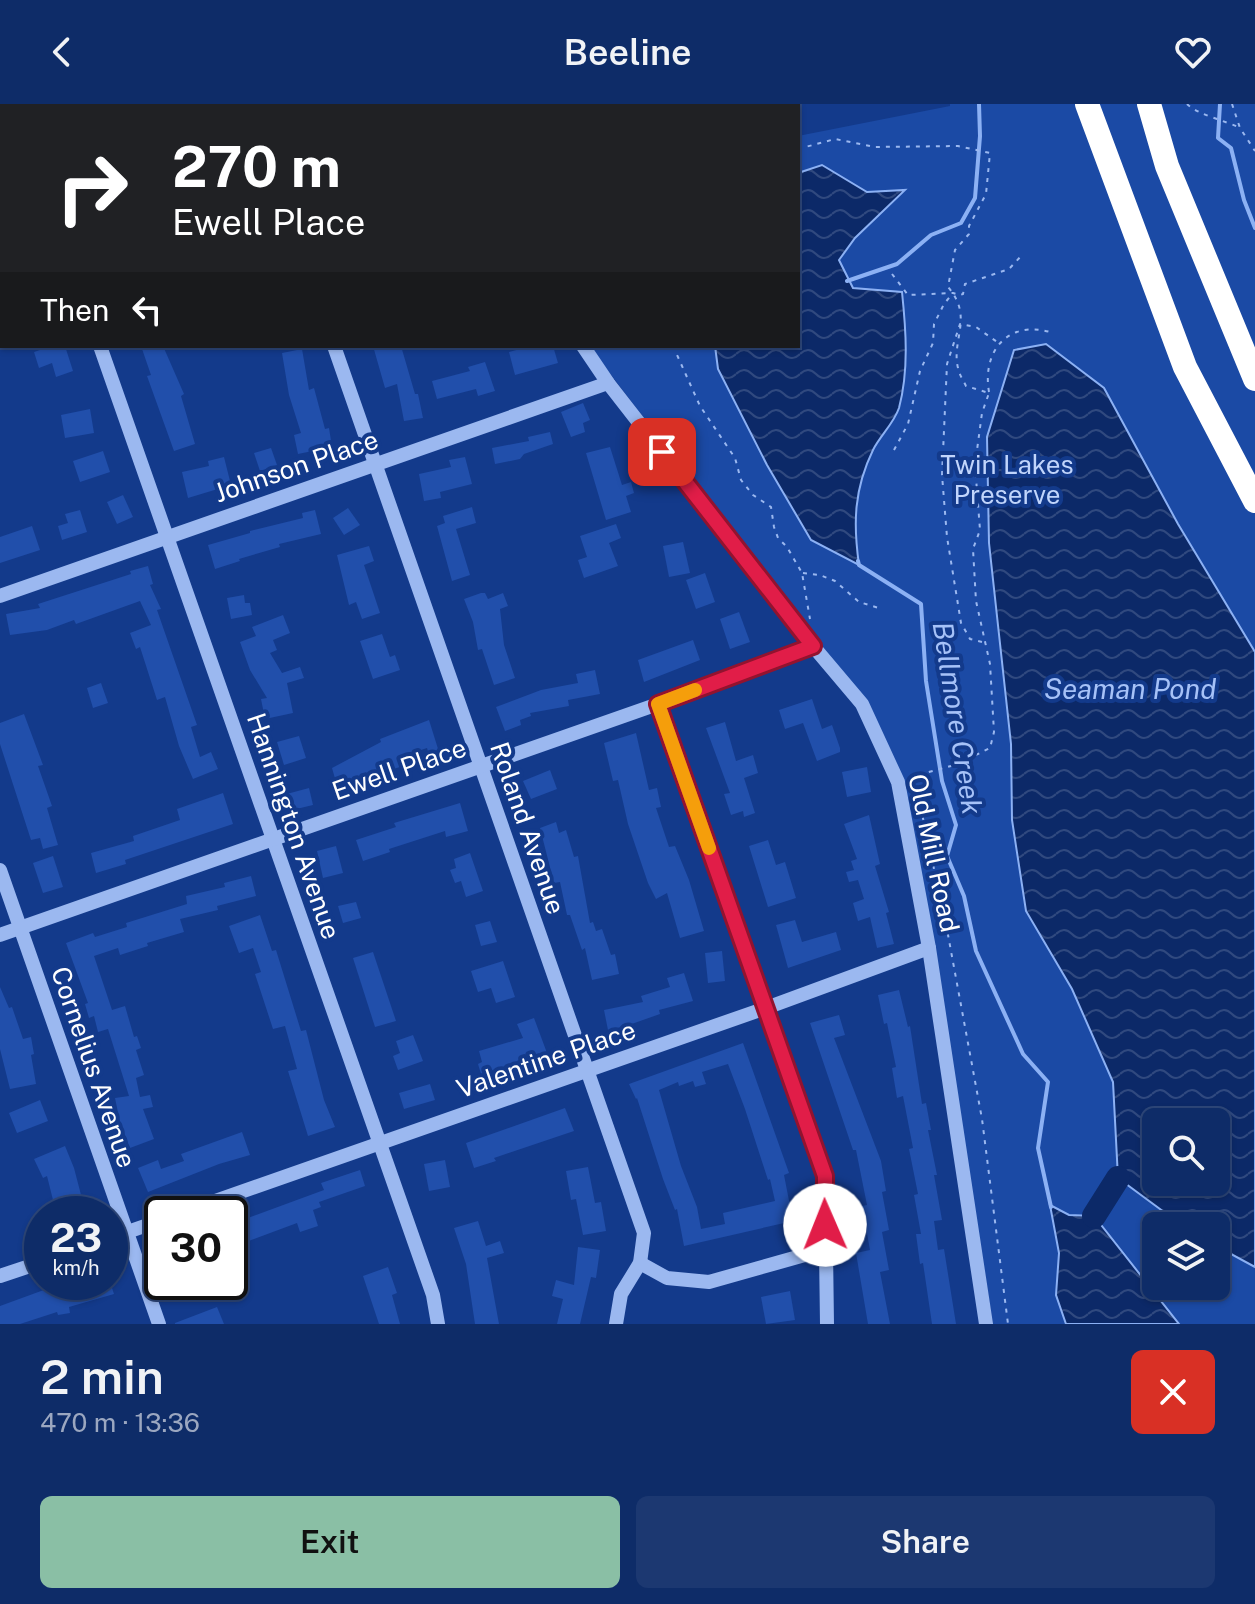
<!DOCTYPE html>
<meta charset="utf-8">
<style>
:root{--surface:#0e2c68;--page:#1c3871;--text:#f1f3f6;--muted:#9ba7c0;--line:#2e487c;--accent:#8abfa5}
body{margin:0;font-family:"Public Sans",sans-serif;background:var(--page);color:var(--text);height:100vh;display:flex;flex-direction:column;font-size:30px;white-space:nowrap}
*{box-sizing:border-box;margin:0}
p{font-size:26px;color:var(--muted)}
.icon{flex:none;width:44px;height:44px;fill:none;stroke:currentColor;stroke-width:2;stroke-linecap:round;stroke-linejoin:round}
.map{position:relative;height:1220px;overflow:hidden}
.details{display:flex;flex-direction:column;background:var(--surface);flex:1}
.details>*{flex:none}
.guide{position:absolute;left:0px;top:0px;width:800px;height:244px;box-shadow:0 2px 6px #0004,0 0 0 2px var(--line);background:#202124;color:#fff;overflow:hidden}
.buttons{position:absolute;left:1142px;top:1004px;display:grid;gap:16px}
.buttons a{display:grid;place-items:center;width:88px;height:88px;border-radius:12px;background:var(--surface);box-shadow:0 2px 6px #0004,0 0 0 2px var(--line);font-size:40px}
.speed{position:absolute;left:24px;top:1092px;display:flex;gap:16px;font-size:40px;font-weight:700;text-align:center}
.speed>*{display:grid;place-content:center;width:104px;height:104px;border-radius:50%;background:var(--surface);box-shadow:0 2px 6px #0004,0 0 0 2px var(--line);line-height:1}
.speed small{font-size:20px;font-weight:400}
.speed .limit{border:4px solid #111;border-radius:12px;background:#fff;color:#111}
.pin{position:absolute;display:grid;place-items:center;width:68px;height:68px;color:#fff;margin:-34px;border-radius:16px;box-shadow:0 4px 12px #0006}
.me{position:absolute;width:88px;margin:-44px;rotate:359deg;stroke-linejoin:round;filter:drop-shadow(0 0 6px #0008)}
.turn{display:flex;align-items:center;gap:28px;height:168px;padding:0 40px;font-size:36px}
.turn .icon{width:104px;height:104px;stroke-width:2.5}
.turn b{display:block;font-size:56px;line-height:68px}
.then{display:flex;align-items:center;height:76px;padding:0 40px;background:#0003;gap:16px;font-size:30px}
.round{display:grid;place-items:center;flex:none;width:84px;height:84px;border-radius:12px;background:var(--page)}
.summary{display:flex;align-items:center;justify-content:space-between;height:136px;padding:0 40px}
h1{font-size:48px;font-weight:600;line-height:60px}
.cta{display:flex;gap:16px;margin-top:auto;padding:16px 40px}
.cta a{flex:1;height:92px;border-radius:12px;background:var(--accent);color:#111;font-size:32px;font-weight:600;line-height:92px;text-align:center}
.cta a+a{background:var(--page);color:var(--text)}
header{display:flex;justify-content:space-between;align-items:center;height:104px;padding:0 40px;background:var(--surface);font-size:36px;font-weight:600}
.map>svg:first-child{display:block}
</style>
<header><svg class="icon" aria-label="back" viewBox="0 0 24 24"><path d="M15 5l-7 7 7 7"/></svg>Beeline<svg class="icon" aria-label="heart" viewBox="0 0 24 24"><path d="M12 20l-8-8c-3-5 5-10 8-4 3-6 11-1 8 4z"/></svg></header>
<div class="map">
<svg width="1255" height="1220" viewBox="0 0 1255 1220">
<defs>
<pattern id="water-waves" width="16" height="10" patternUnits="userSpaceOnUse" patternTransform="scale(2)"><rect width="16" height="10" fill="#0c2968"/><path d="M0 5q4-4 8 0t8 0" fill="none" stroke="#30497f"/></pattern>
</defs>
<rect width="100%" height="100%" fill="#133a8b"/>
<path fill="#1b4aa5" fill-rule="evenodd" d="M950,0h305v1220h-262l-63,-400 -54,-203 -287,-375h209v-210l152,-30zM1156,1018h60v60h-60zM1156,1122h60v60h-60z"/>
<g fill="url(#water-waves)" stroke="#8cb1f4" stroke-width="2" fill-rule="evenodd">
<path d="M822,61l45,27 38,-2 -50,48 -16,22 14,28 49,4c4,38 7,78 -3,116 -5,15 -19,28 -26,42 -19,39 -20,73 -14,115l-48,-25 -44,-75 -49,-96 -3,-23h83v-173z"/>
<path d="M1046,240l58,44 74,136 77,128v615l-39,-21v-20h-33l-65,-48 -5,-96 -41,-93 -46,-78 -14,-91 -1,-76 -22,-201 -2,-106 27,-87zM1156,1018h60v60h-60z"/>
<path d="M1050,1101l19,10 25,1 85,108h-113l-10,-29 3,-42z"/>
</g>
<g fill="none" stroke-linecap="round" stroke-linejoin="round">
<g stroke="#8cb1f4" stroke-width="4">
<path d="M1220,0l-2,34 13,10 13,52 11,28"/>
<path d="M847,177l50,-17 34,-29 30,-12 14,-25 5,-62 -1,-32"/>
<path d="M858,457l1,4 62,39 5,77 16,100 14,44 -9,31 17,40 12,55 47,103 25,28 -10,66 13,59"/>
<path d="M1093,1114l28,-43"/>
</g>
<path stroke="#0c2968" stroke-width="24" d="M1094,1112l24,-38"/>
</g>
<g fill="#214fab" fill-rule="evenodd">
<path d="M42,242h23l8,25 -17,6 -4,-14 -13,5 -5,-16 9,-3z"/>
<path d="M141,242h22l21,48 -3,2 14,48 -21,7 -27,-75 4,-1z"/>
<path d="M373,242h28l14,48h3l5,24 -19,3 -7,-37 -12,4z"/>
<path d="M531,242h22l5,17 -43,12 -6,-23z"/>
<path d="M302,245l7,41 5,-2 11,41 4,-1 3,19 -34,7 -4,-19 7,-2 -12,-38 -7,-42z"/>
<path d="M485,258l10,29 -17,5 -2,-7 -39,10 -5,-18 38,-10 -2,-4z"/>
<path d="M583,299l7,17 -7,3 2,9 -14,5 -10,-25z"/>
<path d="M90,305l4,24 -29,5 -4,-23z"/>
<path d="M550,328l3,12 -29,10 -4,5 -25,5 -3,-16 37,-7 -1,-4z"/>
<path d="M610,343l12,38 9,-3 3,11 -8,3 5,16 -25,8 -20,-67z"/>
<path d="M271,344l6,17 -17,6 -6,-18z"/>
<path d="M103,347l7,21 -30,10 -7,-21z"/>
<path d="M224,353l7,28 -43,13 -6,-26 27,-6 -1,-5z"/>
<path d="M465,353l7,27 -32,8 1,6 -17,3 -5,-27 32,-7 -2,-7z"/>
<path d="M123,391l10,22 -16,7 -10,-22z"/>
<path d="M472,403l4,16 -20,6 14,46 -18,6 -15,-55 8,-3 -2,-7z"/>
<path d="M348,404l12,17 -16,10 -11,-17z"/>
<path d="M80,406l7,22 -25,8 -4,-14 10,-3 -3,-9z"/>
<path d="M315,406l6,24 -42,10 1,3 -41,12 1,2 -25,8 -7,-24 42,-12v-2l53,-13 -1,-5z"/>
<path d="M616,420l5,14 -12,5 9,23 -34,12 -6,-18 9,-3 -7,-21z"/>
<path d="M32,422l8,24 -40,13v-26z"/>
<path d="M683,438l7,31 -21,4 -6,-31z"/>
<path d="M369,442l5,15 -10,4 16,48 -18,6 -6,-17 -7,3 -12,-50z"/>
<path d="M148,462l5,18 -3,1 11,24 -4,1 40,115 -6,2 9,30 11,-5 7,17 -25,10 -14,-33 -14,-49 -8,3 -17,-53 -4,2 -6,-16 21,-8 -11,-24 -64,23 -2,-4 -27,10 -37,5 -4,-21 34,-6 -2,-4 93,-30 -1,-3z"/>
<path d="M705,469l10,29 -19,7 -10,-29z"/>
<path d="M481,489h4l3,6 15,-6 5,13 -8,3 4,36 11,33 -21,7 -12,-36 -4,1 -5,-28 -9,-23z"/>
<path d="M244,491l1,8h5l2,12 -21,4 -4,-21z"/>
<path d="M739,508l11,30 -20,7 -10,-30z"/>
<path d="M283,511l7,18 -17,7 4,10 -7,3 12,20 18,-6 4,11 -17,5 6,30 -28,6 -4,-20 6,-1 -17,-28 -10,-28 16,-6 -4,-9z"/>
<path d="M382,530l8,23 5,-2 5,15 -27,9 -13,-38z"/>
<path d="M693,536l7,20 -56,22 -6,-22z"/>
<path d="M595,566l5,24 -32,6 1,6 -39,7 1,3 -11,4 1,5 -16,6 -9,-24 45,-17 37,-7 -2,-9z"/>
<path d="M101,579l7,20 -15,5 -6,-20z"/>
<path d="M812,595l10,30 10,-4 8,23v4l-23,9 -14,-38 -18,6 -6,-19z"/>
<path d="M24,610l19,51 -5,1 14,40 -5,2 11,37 -15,4 -3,-11 -9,2 -31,-96v-21z"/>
<path d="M429,616l10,32 -10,3 -2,-7 -24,8 3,9 -59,19 -2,-6 -9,4 -4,-14 49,-26 -1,-3z"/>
<path d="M725,618l11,39 17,-6 5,18 -14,5 11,35 -11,4 -1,-6 -12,4 -7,-21 6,-1 -24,-65z"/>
<path d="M636,629l13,57 8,-2 4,19 -5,1 13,39 6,-1 14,34 15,51 -24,7 -13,-45 -11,6 -8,-16 -20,-59 -10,-44 -5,1 -9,-38z"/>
<path d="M299,632l7,22 -22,7 -7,-23z"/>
<path d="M867,663l4,25 -24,5 -5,-25z"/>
<path d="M550,666l7,19 -26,10 -8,-18z"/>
<path d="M309,684l4,17 -25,6 -5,-16z"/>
<path d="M223,689l10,31 -108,36 1,4 -30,9 -5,-20 43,-12 -1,-5 47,-16 -3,-11z"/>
<path d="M460,699l8,28 -22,6 -1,-6 -56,18 1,3 -27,9 -7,-21 40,-13 -2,-4z"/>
<path d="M869,711l11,49 -5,2 14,46 -3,1 8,31 -17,4 -7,-31 -12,4 -5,-18 11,-4 -6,-19 -9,2 -3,-10 8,-2 -3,-9 6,-2 -13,-35z"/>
<path d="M556,718l3,11 7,-3 8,27 4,-1 12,67 3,-1 3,9 6,-2 9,26 4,-1 4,20 -27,6 -7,-32 -3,2 -12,-35h-3l-7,-33 -6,1 -14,-55z"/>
<path d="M768,736l8,25 9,-3 11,36 -28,9 -19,-61z"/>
<path d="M336,742l7,27 -20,5 -6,-27z"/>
<path d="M470,749l13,38 -17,6 -5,-16 -6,2 -5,-13 6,-2 -2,-9z"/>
<path d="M53,752l10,31 -20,6 -10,-30z"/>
<path d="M251,772l5,20 -39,10 1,4 -38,9 4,13 -37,11 1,3 -28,9 -2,-7 -24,8 18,54 13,-4 9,31 3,-1 4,12 -5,2 8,25 -8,3 4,19 10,-2 3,12 -10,2 11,30 -24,9 -10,-26 -5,-24 14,-2 -21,-67 -10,3 -4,-16 -5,2 -4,-14 3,-1 -22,-60 27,-10 2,4 32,-10 -1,-4 61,-19 -1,-8 39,-9 -1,-4z"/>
<path d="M356,798l5,16 -18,5 -5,-17z"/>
<path d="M260,811l12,36 4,-1 25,81 5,-1 18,70 11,27 -27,9 -20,-65 9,-2 -12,-43 -12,3 -18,-55 6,-2 -8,-24 -14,5 -10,-27z"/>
<path d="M795,816l7,22 34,-10 5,18 -53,18 -12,-43z"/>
<path d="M490,817l7,21 -16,4 -6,-21z"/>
<path d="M722,847l3,30 -17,2 -3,-30z"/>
<path d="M373,848l23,69 -21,6 -22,-69z"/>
<path d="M503,857l12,36 -19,6 -5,-15 -13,4 -7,-21z"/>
<path d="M684,869l9,28 -34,9 1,4 -34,12 -18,4 -4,-20 39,-8 -2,-6 29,-9 -3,-9z"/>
<path d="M0,883l9,21 3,-1 11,32 8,-2 3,17 -3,1 5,29 -26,5 -10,-40z"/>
<path d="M899,886l9,37 2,-1 12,78 4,-1 5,27h-3l9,45h-3l8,45 -8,1 4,29 6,-1 12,75h-24l-9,-61 -3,1 -4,-30h5l-7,-39 4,-1 -9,-45 4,-1 -10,-52 -6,2 -5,-30 4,-1 -9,-44 -3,1 -6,-29z"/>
<path d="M839,911l6,20 -11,3 47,123 5,30 -4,1 7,38 -7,2 7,38 -9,2 10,52h-22l-12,-71 14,-3 -8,-44 5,-1 -11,-55h-3l-43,-127z"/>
<path d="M534,914l13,35 -66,21 -3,-10 4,-2 -3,-11 44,-13 -6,-14z"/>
<path d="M413,931l10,26 -25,9 -5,-14 7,-3 -4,-12z"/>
<path d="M743,939l46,130 -5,2 9,46 -109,25 -7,-37 -2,1 -12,-31 -26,-81 -1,1 -7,-15zM728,960l17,45 23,71 2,-1 5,22 -52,12 2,11 -24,5 -4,-22 -16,-41 -22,-76 19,-8 1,4 14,-5 2,6 11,-3 -4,-12z"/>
<path d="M430,980l5,16 -31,9 -5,-16z"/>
<path d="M40,996l8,21 -31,12 -8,-20z"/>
<path d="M565,1004l9,23 -80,27 2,3 -22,7 -8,-25z"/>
<path d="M242,1028l8,23 -31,9 -71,28 -10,-24 20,-8 3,9 23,-8 -3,-7z"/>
<path d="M65,1042l9,22 12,46h-18l-4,-17 -11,3 -6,-24 -4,2 -9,-19z"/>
<path d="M445,1056l5,27 -21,4 -5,-27z"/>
<path d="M588,1063l7,36 6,-1 5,29 -23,4 -7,-36 -5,1 -5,-29z"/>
<path d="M360,1066l5,16 -46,16 2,5 -8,3 5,16 -18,6 -3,-9 -67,25v-14l19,-4 -4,-11 79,-29 -3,-7z"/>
<path d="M478,1117l8,25 14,-5 4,12 -17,5 12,66h-24l-9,-60 -12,-36z"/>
<path d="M578,1143l22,3 -4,28 -5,-1 -11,47h-23l6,-25 -11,-3 4,-16 18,5z"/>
<path d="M388,1163l9,26 -5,2 8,29h-21l-16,-48z"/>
<path d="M79,1178h31l4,12 -45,13 1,6 -12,2 -1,-3 -37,12h-20v-18l52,-19z"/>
<path d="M790,1187l5,29 -29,4 -5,-27z"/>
<path d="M217,1203l7,17h-49v-1z"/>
</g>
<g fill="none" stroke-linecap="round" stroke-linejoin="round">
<g stroke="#9bb8f0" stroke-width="2" stroke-dasharray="4 6" stroke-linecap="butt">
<path d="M1187,0c11,11 37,16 53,24"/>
<path d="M1232,0l8,24 15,23"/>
<path d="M798,45l37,-10 40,8 83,-1 32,7 -4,41 -17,32v8l-14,16 -7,37c26,30 3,53 10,81 1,6 5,12 8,18l23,7 -7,20 -7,52 5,65 -7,19 3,52 14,63 4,68 -4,16 -32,16 -47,13"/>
<path d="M892,170l16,21 45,-2 7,2 3,-1 2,-10 44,-15 14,-15"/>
<path d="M673,242l27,60 35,52 6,22 12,15 18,12 3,20 4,11 9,9 15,26 8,46"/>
<path d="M989,288c-7,-40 18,-72 61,-60"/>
<path d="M894,346l14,-26 12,-53 13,-28 1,-19 10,-20 9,-11"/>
<path d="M803,469l17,2 15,6 24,21 23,7"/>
<path d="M982,538l-12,-3 -9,-16 -14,-86 -5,-62 5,-111 13,-40 16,3 24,17"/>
<path d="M914,673l32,147 36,195 26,205"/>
</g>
<g stroke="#9bb8f0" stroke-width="14">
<path d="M115,0l1,2"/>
<path d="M88,2l6,-2"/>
<path d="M436,2l1,-2"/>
<path d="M474,2l2,-2"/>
<path d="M0,30h2"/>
<path d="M0,145h2"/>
<path d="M100,242l333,949 5,29"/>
<path d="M334,242l310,887 -4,30 -19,31 -5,30"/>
<path d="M583,242l25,37 205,263 49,58 36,78 31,166 57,376"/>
<path d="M0,492l608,-213"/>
<path d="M658,600l167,472 2,148"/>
<path d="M0,766l159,454"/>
<path d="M0,831l658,-231 155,-58"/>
<path d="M178,1110l588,-206 163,-60"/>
<path d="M110,1134l52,-18"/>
<path d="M640,1159l27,15 42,4 117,-33"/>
<path d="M0,1172l42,-14"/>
</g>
<g stroke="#fff" stroke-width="24">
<path d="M1087,0l98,263 70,134"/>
<path d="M1149,0l18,62 88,213"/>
</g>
</g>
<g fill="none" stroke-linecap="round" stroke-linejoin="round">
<g stroke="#92132f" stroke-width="20">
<path id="route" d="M662,348l151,194 -155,58 167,472v49"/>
</g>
<use href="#route" stroke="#e11d48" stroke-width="14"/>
<path stroke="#f59e0b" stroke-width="14" d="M695,586l-37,14 51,144"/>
</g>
<g text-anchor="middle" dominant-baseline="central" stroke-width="8" stroke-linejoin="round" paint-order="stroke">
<g font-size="26" fill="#c1d5fc" stroke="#133a8b">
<text x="1007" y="360">Twin Lakes<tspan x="1007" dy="30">Preserve</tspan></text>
</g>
<g font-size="26" fill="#fff" stroke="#133a8b">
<text transform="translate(296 362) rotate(-19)">Johnson Place</text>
<text transform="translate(399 665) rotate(-19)">Ewell Place</text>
<text transform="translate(294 722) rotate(71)">Hannington Avenue</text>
<text transform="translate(528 724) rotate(71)">Roland Avenue</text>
<text transform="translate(934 749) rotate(78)">Old Mill Road</text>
<text transform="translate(546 955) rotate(-19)">Valentine Place</text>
<text transform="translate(94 963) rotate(71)">Cornelius Avenue</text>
</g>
<g font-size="28" font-style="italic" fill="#a6c2f8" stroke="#133a8b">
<text x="1130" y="584">Seaman Pond</text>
<text transform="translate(958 614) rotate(81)">Bellmore Creek</text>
</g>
</g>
</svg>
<div class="buttons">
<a><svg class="icon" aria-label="search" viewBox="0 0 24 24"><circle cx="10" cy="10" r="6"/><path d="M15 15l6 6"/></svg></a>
<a><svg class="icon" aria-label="layers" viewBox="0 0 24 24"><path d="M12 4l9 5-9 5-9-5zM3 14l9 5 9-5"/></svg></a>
</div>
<div class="speed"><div>23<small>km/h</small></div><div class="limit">30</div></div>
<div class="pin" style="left:662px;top:348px;background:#d93025"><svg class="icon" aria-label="arrive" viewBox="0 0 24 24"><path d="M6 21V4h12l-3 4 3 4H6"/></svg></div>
<svg class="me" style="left:825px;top:1121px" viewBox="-20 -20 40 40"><circle r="19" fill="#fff"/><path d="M0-13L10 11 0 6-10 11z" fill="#e11d48"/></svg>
<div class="guide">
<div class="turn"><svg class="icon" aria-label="right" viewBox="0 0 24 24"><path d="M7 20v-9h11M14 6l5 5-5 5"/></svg><div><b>270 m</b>Ewell Place</div></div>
<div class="then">Then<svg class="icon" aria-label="left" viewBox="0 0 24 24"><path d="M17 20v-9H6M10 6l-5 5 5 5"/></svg></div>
</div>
</div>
<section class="details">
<div class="summary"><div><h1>2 min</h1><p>470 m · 13:36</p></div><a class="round" style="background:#d93025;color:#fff"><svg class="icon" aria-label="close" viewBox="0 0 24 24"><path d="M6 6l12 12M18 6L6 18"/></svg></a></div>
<div class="cta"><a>Exit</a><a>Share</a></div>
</section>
